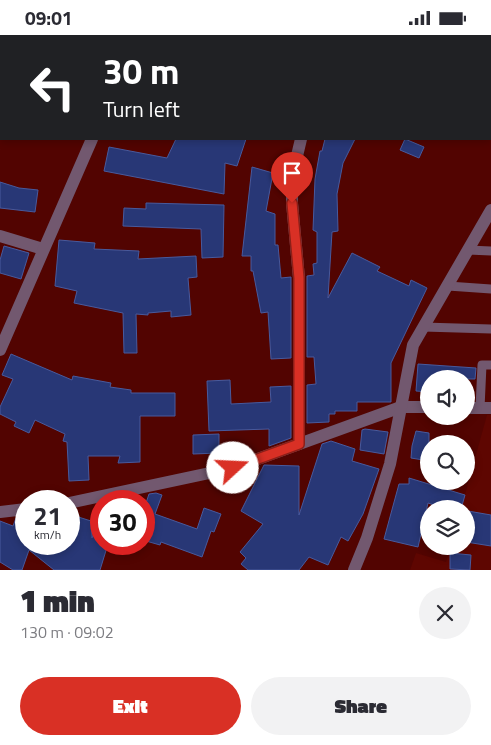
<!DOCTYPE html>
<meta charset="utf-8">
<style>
:root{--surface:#fff;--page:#f2f2f3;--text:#2b2b33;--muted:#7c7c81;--accent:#d93025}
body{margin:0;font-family:"Titillium Web",sans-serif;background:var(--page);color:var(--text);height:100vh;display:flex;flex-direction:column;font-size:19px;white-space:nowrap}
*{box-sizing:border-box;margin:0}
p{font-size:16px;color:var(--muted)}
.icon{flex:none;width:28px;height:28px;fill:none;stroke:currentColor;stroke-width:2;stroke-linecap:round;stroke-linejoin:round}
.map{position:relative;height:535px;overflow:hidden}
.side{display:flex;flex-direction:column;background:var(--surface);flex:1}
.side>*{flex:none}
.top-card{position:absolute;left:0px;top:0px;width:491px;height:105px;box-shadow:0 2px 8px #0003;background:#202124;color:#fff;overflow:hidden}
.buttons{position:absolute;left:420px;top:335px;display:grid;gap:10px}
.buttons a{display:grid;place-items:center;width:55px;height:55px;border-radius:50%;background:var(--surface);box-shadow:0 2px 8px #0003;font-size:25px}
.speed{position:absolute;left:15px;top:455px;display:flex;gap:10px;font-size:25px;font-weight:700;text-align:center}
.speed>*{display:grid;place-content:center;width:65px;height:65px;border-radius:50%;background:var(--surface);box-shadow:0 2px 8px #0003;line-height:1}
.speed small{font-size:12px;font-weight:400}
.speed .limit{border:8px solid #d22;background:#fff;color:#111}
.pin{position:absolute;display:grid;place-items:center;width:42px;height:42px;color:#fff;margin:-51px -21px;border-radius:50% 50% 50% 0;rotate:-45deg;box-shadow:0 0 5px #0007}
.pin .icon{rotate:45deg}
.me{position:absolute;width:55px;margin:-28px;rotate:70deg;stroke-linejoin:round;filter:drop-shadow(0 0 4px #0008)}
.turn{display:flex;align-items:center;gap:18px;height:105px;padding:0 20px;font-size:22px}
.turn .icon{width:65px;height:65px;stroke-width:2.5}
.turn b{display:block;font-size:35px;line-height:42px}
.round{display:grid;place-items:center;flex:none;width:52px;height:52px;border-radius:26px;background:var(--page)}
.headline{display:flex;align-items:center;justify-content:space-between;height:85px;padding:0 20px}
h1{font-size:30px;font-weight:800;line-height:38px}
.primary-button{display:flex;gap:10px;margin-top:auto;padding:10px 20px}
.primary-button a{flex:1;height:58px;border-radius:30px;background:var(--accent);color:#fff;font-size:20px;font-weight:800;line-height:58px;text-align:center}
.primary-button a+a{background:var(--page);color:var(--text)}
.status{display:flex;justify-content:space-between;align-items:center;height:35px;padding:0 25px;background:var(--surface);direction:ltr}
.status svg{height:14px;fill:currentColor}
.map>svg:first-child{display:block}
</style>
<div class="status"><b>09:01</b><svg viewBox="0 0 49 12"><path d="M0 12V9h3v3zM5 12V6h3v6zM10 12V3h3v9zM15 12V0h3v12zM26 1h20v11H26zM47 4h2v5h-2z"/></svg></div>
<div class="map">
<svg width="491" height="535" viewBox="0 0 491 535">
<rect width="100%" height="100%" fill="#520401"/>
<path fill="#5e0601" d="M487,380h4v155h-81l6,-17 30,9 5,-16h15v-37h-5z"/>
<g fill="#283776" stroke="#485a9d">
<path d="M176,104h70l-9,27 -12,-3 -1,31 -120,-23 5,-24 58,11z"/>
<path d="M325,104h30l-12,24 -6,31 1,37 -6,1 -4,66 24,-45 28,14 -3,4 32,15 2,-6 16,8 -36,75v39h-34v9h-22v3h-6v8l-22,1v-38l9,-1 -2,-27h-7v-81l7,-1 -1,-11 4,-1v-31l-4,-2 2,-51 5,-28h2z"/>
<path d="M405,104l19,8 -5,11 -19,-8z"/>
<path d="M252,132l21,6 -7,38 9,3v31h3l3,33 10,-1v81l-20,1 -3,-47 -7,1 -8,-42h-2v-15h-9z"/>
<path d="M0,147l19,6 19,2 -3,22 -35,-4z"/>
<path d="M146,168l78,2 -1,52 -21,1 -1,-29 -78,-3 1,-18 22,1z"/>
<path d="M59,205l36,3 -1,6 45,2 -1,8 58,-3 1,21 -9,1 3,37 -20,2v-6l-23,2v2l-12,-1 1,39h-13l-1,-40 -49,-10 3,-12 -22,-5z"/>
<path d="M4,211l25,7 -8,26 -21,-6v-13z"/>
<path d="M11,319l61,26 1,-4 38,7 -1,4 21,3v3h44v23h-35v46l-22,1 2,-7h-32l1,24 -20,1 -2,-39 -4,-1 2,-7 -30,-14 -6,13 -15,-7 2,-4 -16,-8v-7l13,-28 -11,-4z"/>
<path d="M418,329l58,4 -1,11h-46v13l-13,-1z"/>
<path d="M230,345l1,24 40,-2 -1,-15 21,-1v52l-22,8v-17l-60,2 -2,-50z"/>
<path d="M365,394l23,3 -4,22 -24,-4 2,-20z"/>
<path d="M416,396l13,2v28l-18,-3 1,-12z"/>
<path d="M219,399v19l-26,1v-19z"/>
<path d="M331,406l24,8 -3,12 27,8 -16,45 -15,27 -7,-4 -13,28 -19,-8 -10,13h-51l-7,-6 5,-6 -6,-6 23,-28 -22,-13 23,-46 35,1v49l23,-71z"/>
<path d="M409,443l56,17 -4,14h-15l-18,-6 -10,44 -34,-8 15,-55h10z"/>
<path d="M156,458l6,2 -7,19 42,15 7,-21 17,6 -7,18 -3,-1 -9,26 -41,-15 -1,3 -14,-4 -2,1v-33l5,-15z"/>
<path d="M468,476l23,4v31l-25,-4z"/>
<path d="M69,479l22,7 1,17 7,-22 2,1v27h7l-8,26h-46l-25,-20 -7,20h-9l-13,-8v-41l13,5 3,-8 10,-1v27h43z"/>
<path d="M450,518l21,2 -1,15 -20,-1z"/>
</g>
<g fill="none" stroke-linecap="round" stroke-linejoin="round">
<g stroke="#72586f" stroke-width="9">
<path d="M468,215l23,1"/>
<path d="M448,251l43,3"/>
<path d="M423,292l68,2"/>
<path d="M480,373l2,-43h9"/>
</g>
<g stroke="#72586f" stroke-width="12">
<path d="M139,1v-1"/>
<path d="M349,1l1,-1"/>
<path d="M0,201l43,13"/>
<path d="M0,315l92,-211"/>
<path d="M466,373h25"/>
<path d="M299,409v-166l-7,-75v-26l9,-38"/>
<path d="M69,468l164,-35 168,-61h28"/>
<path d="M0,477l26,-3"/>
<path d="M354,535l13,-32 23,-74 23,-119 78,-135"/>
</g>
</g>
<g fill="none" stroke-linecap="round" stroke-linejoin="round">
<g stroke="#8d1f18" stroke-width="12">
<path id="route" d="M233,433l66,-24v-166l-7,-75"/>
</g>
<use href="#route" stroke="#d93025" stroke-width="9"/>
</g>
</svg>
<div class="buttons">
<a><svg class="icon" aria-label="sound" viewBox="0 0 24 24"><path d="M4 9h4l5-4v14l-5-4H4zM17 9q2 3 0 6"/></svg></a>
<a><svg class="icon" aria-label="search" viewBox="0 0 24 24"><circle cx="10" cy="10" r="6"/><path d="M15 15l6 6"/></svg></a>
<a><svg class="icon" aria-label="layers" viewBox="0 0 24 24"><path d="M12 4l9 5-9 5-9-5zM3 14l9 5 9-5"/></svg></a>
</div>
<div class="speed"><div>21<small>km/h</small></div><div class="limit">30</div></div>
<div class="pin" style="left:292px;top:168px;background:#d93025"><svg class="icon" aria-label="arrive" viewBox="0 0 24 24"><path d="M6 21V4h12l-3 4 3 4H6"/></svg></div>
<svg class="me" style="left:233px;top:433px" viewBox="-20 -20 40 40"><circle r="19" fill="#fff"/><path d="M0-13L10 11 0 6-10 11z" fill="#d93025"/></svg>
<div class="top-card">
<div class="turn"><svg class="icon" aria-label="left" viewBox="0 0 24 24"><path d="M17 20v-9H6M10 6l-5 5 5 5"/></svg><div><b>30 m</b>Turn left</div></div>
</div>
</div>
<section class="side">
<div class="headline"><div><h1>1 min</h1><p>130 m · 09:02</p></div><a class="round"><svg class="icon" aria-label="close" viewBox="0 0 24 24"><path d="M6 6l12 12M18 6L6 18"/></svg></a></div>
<div class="primary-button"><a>Exit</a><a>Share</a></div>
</section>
